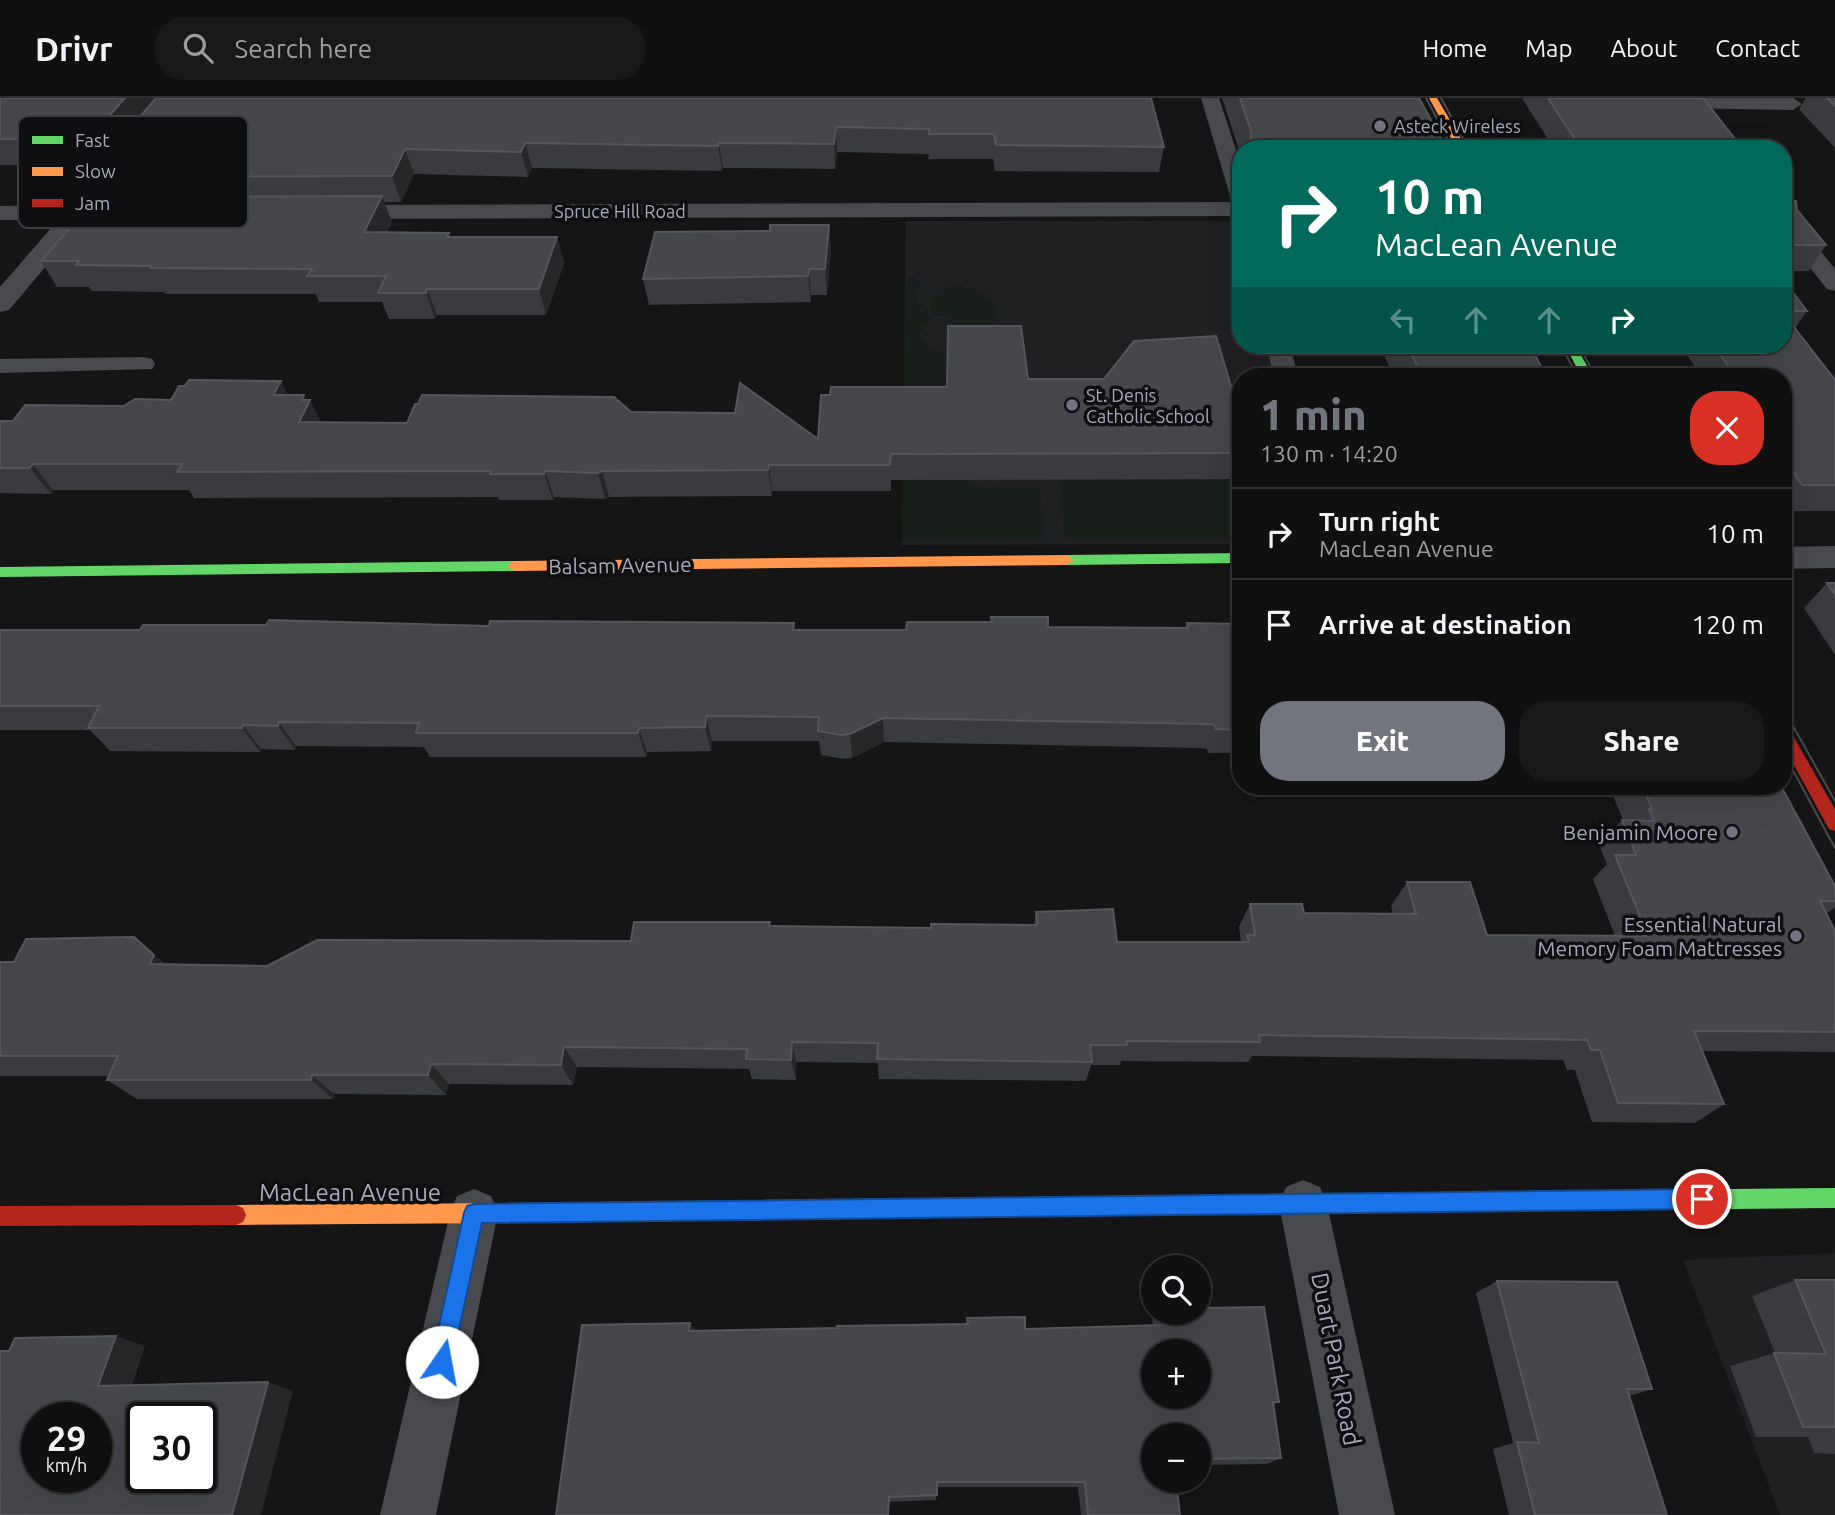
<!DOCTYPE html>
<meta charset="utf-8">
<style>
:root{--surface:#101010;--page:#191919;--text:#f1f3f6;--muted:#9c9d9f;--line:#303030;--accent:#73757e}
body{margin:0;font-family:Ubuntu,sans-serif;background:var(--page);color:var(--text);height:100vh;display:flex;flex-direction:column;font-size:26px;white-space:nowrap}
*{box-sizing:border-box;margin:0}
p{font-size:23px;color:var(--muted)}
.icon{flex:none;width:38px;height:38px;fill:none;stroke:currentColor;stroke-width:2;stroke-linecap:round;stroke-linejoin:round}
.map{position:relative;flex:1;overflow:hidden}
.side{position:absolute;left:1232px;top:270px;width:560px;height:427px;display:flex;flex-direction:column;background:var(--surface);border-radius:28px;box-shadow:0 7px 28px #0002,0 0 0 2px var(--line)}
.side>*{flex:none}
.guide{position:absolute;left:1232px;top:42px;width:560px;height:214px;border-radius:28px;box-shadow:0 7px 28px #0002,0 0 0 2px var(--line);background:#00695c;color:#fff;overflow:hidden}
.tools{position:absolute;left:1141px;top:1157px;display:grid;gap:14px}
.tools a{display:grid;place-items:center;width:70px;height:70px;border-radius:50%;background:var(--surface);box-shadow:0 7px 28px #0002,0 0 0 2px var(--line);font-size:35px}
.speed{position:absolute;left:21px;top:1304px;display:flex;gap:14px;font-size:35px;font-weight:700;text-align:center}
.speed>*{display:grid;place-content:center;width:91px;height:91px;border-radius:50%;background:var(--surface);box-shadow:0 7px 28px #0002,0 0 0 2px var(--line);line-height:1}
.speed small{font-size:18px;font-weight:400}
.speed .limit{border:4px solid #111;border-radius:10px;background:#fff;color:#111}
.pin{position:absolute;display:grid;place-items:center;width:60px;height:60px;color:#fff;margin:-30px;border:4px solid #fff;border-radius:50%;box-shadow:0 2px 7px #0007}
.me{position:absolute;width:77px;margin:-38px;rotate:12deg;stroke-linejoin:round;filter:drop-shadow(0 0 5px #0008)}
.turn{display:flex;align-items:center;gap:24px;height:147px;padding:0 28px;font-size:32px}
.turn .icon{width:91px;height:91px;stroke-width:2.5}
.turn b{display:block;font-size:49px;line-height:60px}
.lanes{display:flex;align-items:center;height:66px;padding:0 28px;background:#0003;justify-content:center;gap:35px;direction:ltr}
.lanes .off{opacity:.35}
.round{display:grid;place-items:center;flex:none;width:74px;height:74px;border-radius:28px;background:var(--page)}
.overview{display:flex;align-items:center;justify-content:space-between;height:119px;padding:0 28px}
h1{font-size:42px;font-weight:800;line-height:52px;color:var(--accent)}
.button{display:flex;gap:14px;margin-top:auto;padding:14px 28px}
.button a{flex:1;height:80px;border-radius:28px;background:var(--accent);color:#fff;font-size:28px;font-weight:800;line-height:80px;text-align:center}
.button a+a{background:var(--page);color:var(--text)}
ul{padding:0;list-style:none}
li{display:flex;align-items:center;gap:21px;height:91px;padding:0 28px;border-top:2px solid var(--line)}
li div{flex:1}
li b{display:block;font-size:26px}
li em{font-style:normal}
header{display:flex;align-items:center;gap:42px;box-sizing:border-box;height:98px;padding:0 35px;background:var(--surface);border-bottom:2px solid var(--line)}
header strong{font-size:33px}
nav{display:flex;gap:38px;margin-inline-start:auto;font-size:24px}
.search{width:490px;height:63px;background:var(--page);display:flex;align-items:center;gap:18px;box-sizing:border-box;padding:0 24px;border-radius:28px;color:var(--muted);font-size:26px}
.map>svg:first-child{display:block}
</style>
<header>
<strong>Drivr</strong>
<div class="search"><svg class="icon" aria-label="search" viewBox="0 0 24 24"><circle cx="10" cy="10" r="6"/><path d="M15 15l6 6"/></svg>Search here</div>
<nav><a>Home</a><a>Map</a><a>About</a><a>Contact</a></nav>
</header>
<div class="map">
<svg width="1835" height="1417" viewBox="0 0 1835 1417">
<rect width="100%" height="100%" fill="#151515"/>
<g fill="#201f22">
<path d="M906,123h335v124h29l9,31h-38v168l-339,1z"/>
<path d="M1835,1155v262h-55l-97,-255z"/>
</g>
<g fill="#191f1b">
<path d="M914,180l5,3 -2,20 11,9v13l-11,12 17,15 14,2 -2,84 17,43 16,9 60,-1 5,53 -142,1 3,-262z"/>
<path d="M959,187l29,10 9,14v8l-13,18 -27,-4 -5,-14 -18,-2 -5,-15 12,-12z"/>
<path d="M1241,381v60h-176l-5,-59z"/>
</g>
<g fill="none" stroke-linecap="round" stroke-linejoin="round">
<g fill="#494a4e" fill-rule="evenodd">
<path d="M1201,0h18l22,67v40l-7,-2 -3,-4z"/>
<path d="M1688,0h105l9,6 -9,6 -112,-2 -2,-4 2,-4z"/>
<path d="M1783,116l8,1 44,54v22l-8,-2 -44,-55z"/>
<path d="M1266,247h24l8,31h-24z"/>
<path d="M143,259l9,2 3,5 -3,5 -152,4v-14z"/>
</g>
<g fill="#494a4e" fill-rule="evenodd">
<path d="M163,0h23l-89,107 48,2 3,5 -3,5 -60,3 -76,90 -9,2v-25l58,-67h-58v-14l71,-1z"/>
<path d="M1241,104v14l-905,3 -9,-2 -3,-5 3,-5 9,-2z"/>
<path d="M1835,448v22l-52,1v-22z"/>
<path d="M1303,1082l17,7 7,17 68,311h-56l-60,-311 7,-17z"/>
<path d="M474,1091l17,7 7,17 -62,302h-56l70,-302 7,-17z"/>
</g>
<g fill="#63d668" fill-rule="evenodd">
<path d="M1565,247h10l18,31h-12z"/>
<path d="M1241,455v10l-174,2 -7,-5 7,-5z"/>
<path d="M514,463l7,5 -7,5 -514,6v-10z"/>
<path d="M1835,1090v20l-196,2 -7,-3 -3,-7 3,-7 7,-3z"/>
<path d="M1189,1097l7,3 3,7 -3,7 -7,3 -676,8 -7,-3 -3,-7 3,-7 7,-3z"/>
</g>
<g fill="#ff974d" fill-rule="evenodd">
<path d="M1429,0h8l30,51h-10z"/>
<path d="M1067,457l7,5 -7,5 -553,6 -7,-5 7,-5z"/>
<path d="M513,1105l7,3 3,7 -3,7 -7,3 -277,2 -7,-3 -3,-7 3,-7 7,-3z"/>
</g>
<g fill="#b3261e" fill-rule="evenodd">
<path d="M1783,627l5,2 47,82v22l-6,-2 -46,-84z"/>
<path d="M1639,1092l7,3 3,7 -3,7 -7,3 -450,5 -7,-3 -3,-7 3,-7 7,-3z"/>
<path d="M236,1107l7,3 3,7 -3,7 -7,3 -236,1v-20z"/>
</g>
<g stroke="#494a4d" stroke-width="2">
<path d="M1426,0l27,51"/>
<path d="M1441,0l28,51"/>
<path d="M1560,247l18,31"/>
<path d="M1578,247l18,31"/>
<path d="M1783,610l52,93"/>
<path d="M1783,654l52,96"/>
</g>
</g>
<g fill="#3a3b3e">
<path d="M0,0h1151l13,49 -5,25 -164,-1 -2,-12h-65l1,-5 -92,-2 -2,17 -112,-1 -1,3 -190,-3 -4,9 -114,-3 -13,28h-17l8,20 -5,10 63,5h107l7,26 -18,52h-109l-2,4h-46l-7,-17h-63l-3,-8h-150l-2,-2 -72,-1 -3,-4h-32l-16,-26 84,-64 -11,-20 15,-20 -8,-15 -19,23h-102z"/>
<path d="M1222,0h197l28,51h-206v7z"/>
<path d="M1522,0h181l40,51h-189z"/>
<path d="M1806,0h29v50l-36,-39z"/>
<path d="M1783,102l14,10 29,35 -17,26h-26z"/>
<path d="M829,127l2,26 -4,44h-16v7l-162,3 -6,-26 127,-48z"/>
<path d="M1783,181l24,32 -12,17 40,52v131h-52v-135h-82l-14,-21 -8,-10h104z"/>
<path d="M1380,247h150l16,31h-153z"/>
<path d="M1028,281l213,41v59l-350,1v11h-119v5l-163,1 -4,2 -51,-2 -1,3h-54l-1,-3 -304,1 -5,-8h-136l-2,4 -51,-1v-72h13l158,-21 14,-14 103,9 19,5 14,22 86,1 224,-11 187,27 129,-52z"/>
<path d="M1827,485h8v72l-31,-47z"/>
<path d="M1187,525l54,1v129h-33l-1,-4 -7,-1 -316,-6 -32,16 -9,1 -22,-4 -2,-14h-107l-1,10 -64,1 -1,5h-216l-6,-10 -128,-1 -1,4 -34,-1 -1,3 -150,-1 -20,-21h-90v-100l489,-4 306,4h111l142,-3 137,1z"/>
<path d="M1609,688h172l54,100v21l-9,7 9,17v121l-133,-1 22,53 -29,19 -103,-1 -17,-52h-8l-4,-10 -311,-4 -4,6 -127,-1 -1,4h-29l-5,16 -207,-2 -1,-16 -82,-1v18l-44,-1 -3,-10 -172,-2 -4,18 -124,-1 -3,11 -112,-1 -1,5h-196l-30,-19 2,-4h-109v-114l267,4 364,-25 139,-19v4l161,2 103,-3 2,-13 81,30h124l-2,-15 11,-23 54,9 89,1 -2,-8 16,-24 80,53 128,1 -22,-57 14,-15 -8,-19 23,-25h1z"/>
<path d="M1795,1182h40v174l-21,-1 -6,-16h-52l-26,-71 45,-13 -23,-57z"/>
<path d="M1497,1183l155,108 -23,7 38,119h-158l-16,-66 20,-6 -37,-150z"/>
<path d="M1158,1214h41l80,90 -6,3 8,53 -14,6 -68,1v-30h-46l27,80h-99l-3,-28h-141l-1,13 -380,15 140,-185 141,-2 129,-4 1,-6 58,11 128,-4 -1,-6z"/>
</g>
<g fill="#262728">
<path d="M125,0h35l-40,42 1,2 -19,23 -14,-25z"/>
<path d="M836,29l1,25 -2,17 -1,-25z"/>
<path d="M525,45l7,25 -4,9 -7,-25z"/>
<path d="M719,45l4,25 -1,3 -4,-25z"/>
<path d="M405,51l9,25 -13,28 -9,-26z"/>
<path d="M382,98l10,26 -17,36 -11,-26z"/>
<path d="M829,127l2,26 -4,44 -2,-26z"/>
<path d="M557,139l7,26 -18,52 -7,-26z"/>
<path d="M809,171l2,26v7l-3,-26z"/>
<path d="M427,191l10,26 -2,4 -9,-26z"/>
<path d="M281,283l13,26 -21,-12z"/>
<path d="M304,297l5,8 1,-3 13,26 -24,-4 3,-22z"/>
<path d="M33,366l20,26 -2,4 -21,-26z"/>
<path d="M769,367l3,26v5l-4,-26z"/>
<path d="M545,373l9,26 -1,3 -9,-26z"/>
<path d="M602,373l7,26 -4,2 -7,-26z"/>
<path d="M706,618l6,25 -1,10 -6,-24z"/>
<path d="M883,620l1,24 -32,16 -2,-24z"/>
<path d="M279,624l17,24 -1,4 -17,-24z"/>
<path d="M243,627l18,24 -1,3 -18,-24z"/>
<path d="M639,630l8,24 -1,5 -8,-24z"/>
<path d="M134,839l46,40 -30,-13z"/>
<path d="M792,944l4,20v18l-5,-20z"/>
<path d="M564,949l13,20 -4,18 -12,-20z"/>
<path d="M431,966l18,20 -3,11 -18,-20z"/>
<path d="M312,977l22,19 -1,5 -22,-19z"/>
<path d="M690,1225l8,10 -9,-2z"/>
<path d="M116,1238l29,10 -16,49 -31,-9z"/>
<path d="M268,1284l25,9 -32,124h-29z"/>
</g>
<g fill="#46474b" stroke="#55565c" stroke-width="2" fill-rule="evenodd">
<path d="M0,0h125l-37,42 -88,-1z"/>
<path d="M156,0h995l13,49 -168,-2 -2,-11h-65v-5l-93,-2 -2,17 -115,-1 -1,3 -193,-3 -4,9 -116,-3 -13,27 -278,1 28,-37h-22z"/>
<path d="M1240,0h179l28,51h-196v-18z"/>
<path d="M1548,0h155l40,51h-162z"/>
<path d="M1827,0h8v8z"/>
<path d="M382,98l-18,36 85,1 -2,4h110l-18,52h-112l-1,4h-48l8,-17h-79l5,-7 -161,-1 1,-2 -76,-1 3,-4h-38l55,-64z"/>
<path d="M1783,102l2,1h11l1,9 29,35h-43z"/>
<path d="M770,127h59l-4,44h-16l-1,7 -165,3 12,-47 115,-1z"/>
<path d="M1783,181l24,32h-24z"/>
<path d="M1783,215l52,67v105h-33l-19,-28v-81h-48l-21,-31h69z"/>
<path d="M948,228h73l7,53h76l30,-38 82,-5 25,84v33l-350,1 -1,11h-121l-1,5 -166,1 -4,2 -53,-2 -1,3h-54v-3l-313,1 5,-8h-149l-3,4h-30v-47h13l12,-16 99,1 11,-7 36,1 8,-14h6l4,-6 92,1 -8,14h31l-2,5h8l-11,22 108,1 8,-19h3l4,-9 192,2 17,15 104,1 5,-30 78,56 3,-44h9l1,-8h116z"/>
<path d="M1408,247h122l16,31h-125z"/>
<path d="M1827,485h8v12z"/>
<path d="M991,519h57v10l140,1 -1,-5 54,1v106l-25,-1 -1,-4 -7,-1 -325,-6 -33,16 -9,1 -23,-4 1,-14 -113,-1 -1,11 -66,1 -1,5h-222l3,-10 -140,-1 -1,4 -35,-1 -1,3h-154l11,-22h-99v-76h140l3,-5h123l3,-5 220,6 1,-5 304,2 -1,7h113l1,-8h85z"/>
<path d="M1642,688h139l54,100v15h-15l15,30v101l-141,-1 30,73 -106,-1 -18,-53h-9l-4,-10 -328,-5 1,7 -133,-1v4h-37l2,17 -215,-3 1,-16 -86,-1 -1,18 -45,-1 1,-10 -183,-2 -3,18 -130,-1 -3,11h-116l-1,5h-204l11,-24h-118v-94h14l12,-23 108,-2 20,18 -4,9 117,2 50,-26 314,1 3,-19h136l-1,4h4l158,2v-4l106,1 -1,-13 77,-3 4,33h132l-2,-7h8l-5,-31h52l2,9 112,1 -9,-32h63l17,53 161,1 -33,-81h21l-14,-35 32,1 -5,-12h3z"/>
<path d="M1795,1182h40v147h-32l-29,-74 52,1z"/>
<path d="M1497,1183l120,1 35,107h-25l40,126h-132l-18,-73 22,1z"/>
<path d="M1264,1209l15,95h-6l8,56 -82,1v-24h-46v45h23l4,35h-92l-3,-33h-148v13l-48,2 -1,18h-332l26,-190 108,-2 -1,8 148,-3v-2l131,-2 -1,-6 58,-1v12l139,-4 -2,-13h37v-4zM1153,1253h46v45h-46z"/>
<path d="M116,1238l-18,50 170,-4 -36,133h-232v-164h9l6,-13zM37,1320h59v59h-59zM142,1320h59v59h-59z"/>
</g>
<path fill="#1a73e8" stroke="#114b97" stroke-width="2" d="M1702,1091l7,3 3,7 -3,7 -7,3 -1220,14 -30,139 -3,8 -7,3 -8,-3 -3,-8 33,-149 3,-7 7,-2z"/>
<g fill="#73757e" stroke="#0f0f11" stroke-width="2.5">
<circle cx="1380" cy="28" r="7"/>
<circle cx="1072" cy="307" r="7"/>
<circle cx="1732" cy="734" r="7"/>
<circle cx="1796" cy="838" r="7"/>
</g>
<g text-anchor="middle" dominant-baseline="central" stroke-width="7" stroke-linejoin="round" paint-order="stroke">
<g font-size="18" fill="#a6a9b7" stroke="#0f0f11" text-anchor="start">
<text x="1394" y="28">Asteck Wireless</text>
<text x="1086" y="297">St. Denis<tspan x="1086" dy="21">Catholic School</tspan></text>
</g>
<g font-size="18" fill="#a6a9b7" stroke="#0f0f11">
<text x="620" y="113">Spruce Hill Road</text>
</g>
<g font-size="21" fill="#a6a9b7" stroke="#0f0f11">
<text transform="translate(620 467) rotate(-1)">Balsam Avenue</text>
</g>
<g font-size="21" fill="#a6a9b7" stroke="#0f0f11" text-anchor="end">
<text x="1718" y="734">Benjamin Moore</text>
<text x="1782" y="826">Essential Natural<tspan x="1782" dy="24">Memory Foam Mattresses</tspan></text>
</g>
<g font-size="24" fill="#a6a9b7" stroke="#0f0f11">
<text x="350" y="1094">MacLean Avenue</text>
<text transform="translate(1336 1261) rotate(79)">Duart Park Road</text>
</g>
</g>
<rect x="18" y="18" width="230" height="112" rx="10" fill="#0f0f11" stroke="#3c3d43" stroke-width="2"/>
<rect x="32" y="38" width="31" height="8" fill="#63d668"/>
<rect x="32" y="69" width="31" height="9" fill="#ff974d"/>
<rect x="32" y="101" width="31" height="8" fill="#b3261e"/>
<g font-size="19" fill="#a6a9b7">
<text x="75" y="49">Fast</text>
<text x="75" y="80">Slow</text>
<text x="75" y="112">Jam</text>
</g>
</svg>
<div class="tools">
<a><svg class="icon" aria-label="search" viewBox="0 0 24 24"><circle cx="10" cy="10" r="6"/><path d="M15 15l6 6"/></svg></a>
<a>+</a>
<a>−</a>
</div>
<div class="speed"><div>29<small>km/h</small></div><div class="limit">30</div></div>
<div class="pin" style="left:1702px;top:1101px;background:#d93025"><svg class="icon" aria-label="arrive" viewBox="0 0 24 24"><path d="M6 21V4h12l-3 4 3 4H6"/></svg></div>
<svg class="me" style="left:442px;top:1264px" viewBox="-20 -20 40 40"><circle r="19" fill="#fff"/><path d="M0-13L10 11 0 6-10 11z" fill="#1a73e8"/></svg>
<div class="guide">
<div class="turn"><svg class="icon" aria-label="right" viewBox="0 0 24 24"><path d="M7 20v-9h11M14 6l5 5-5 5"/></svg><div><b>10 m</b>MacLean Avenue</div></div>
<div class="lanes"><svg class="icon off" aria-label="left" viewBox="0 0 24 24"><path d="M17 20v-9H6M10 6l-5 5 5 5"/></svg><svg class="icon off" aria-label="ahead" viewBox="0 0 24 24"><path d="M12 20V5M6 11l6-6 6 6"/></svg><svg class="icon off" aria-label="ahead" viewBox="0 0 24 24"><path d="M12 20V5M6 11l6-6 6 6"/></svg><svg class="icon" aria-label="right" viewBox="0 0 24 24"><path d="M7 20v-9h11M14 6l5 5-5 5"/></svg></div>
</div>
<section class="side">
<div class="overview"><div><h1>1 min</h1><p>130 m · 14:20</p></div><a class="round" style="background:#d93025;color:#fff"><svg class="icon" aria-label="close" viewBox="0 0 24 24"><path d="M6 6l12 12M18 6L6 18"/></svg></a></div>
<ul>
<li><svg class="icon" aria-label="right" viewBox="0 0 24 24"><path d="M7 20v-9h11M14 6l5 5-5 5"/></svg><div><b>Turn right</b><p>MacLean Avenue</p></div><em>10 m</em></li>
<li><svg class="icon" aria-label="arrive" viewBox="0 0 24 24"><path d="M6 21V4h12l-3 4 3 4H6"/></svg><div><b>Arrive at destination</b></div><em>120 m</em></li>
</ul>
<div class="button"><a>Exit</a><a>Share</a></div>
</section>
</div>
